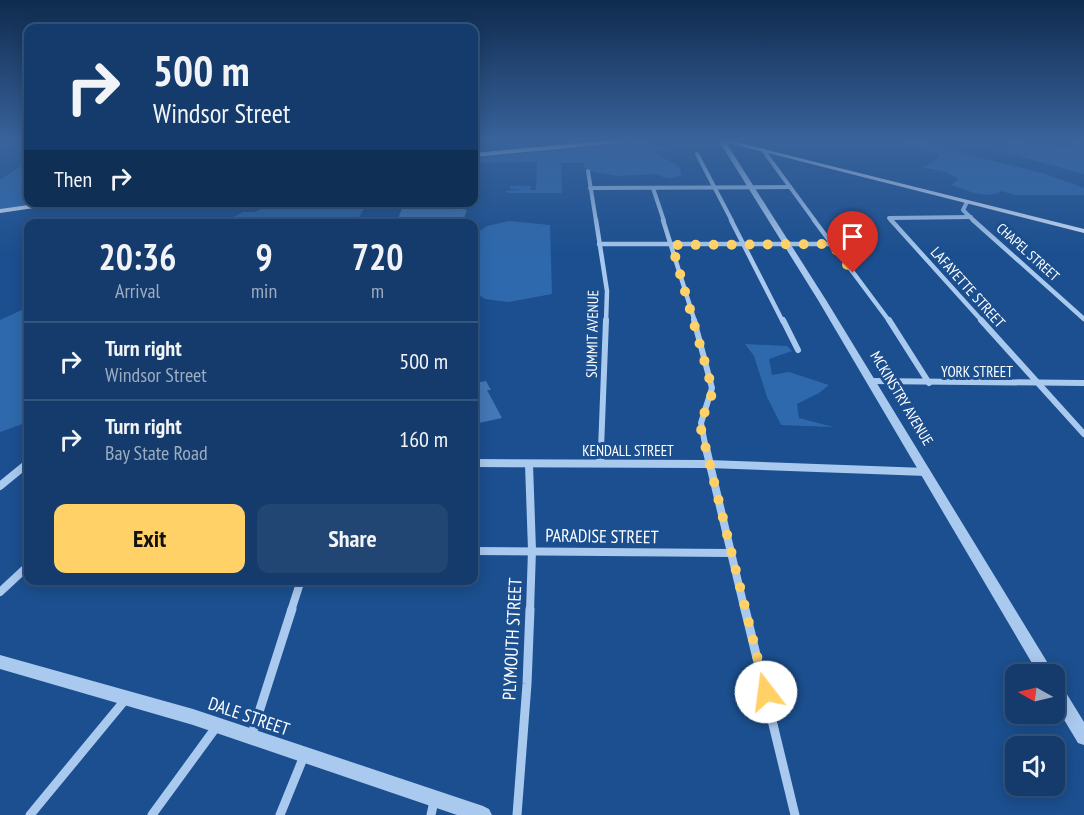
<!DOCTYPE html>
<style>
:root{--surface:#143b6b;--page:#214673;--text:#f1f3f6;--muted:#9dadc1;--line:#33557e;--accent:#ffd166}
body{margin:0;font-family:"PT Sans Narrow",sans-serif;background:var(--page);color:var(--text);height:100vh;display:flex;flex-direction:column;font-size:22px;white-space:nowrap}
*{box-sizing:border-box;margin:0}
p{font-size:20px;color:var(--muted)}
.icon{flex:none;width:33px;height:33px;fill:none;stroke:currentColor;stroke-width:2;stroke-linecap:round;stroke-linejoin:round}
.map{position:relative;flex:1;overflow:hidden}
.panel{position:absolute;left:24px;top:219px;width:454px;height:366px;display:flex;flex-direction:column;background:var(--surface);border-radius:12px;box-shadow:0 3px 15px #0003,0 0 0 2px var(--line)}
.panel>*{flex:none}
.hud{position:absolute;left:24px;top:24px;width:454px;height:183px;border-radius:12px;box-shadow:0 3px 15px #0003,0 0 0 2px var(--line);background:#143b6b;color:var(--text);overflow:hidden}
.needle{width:39px;rotate:278deg}
.controls{position:absolute;left:1005px;top:664px;display:grid;gap:12px}
.controls a{display:grid;place-items:center;width:60px;height:60px;border-radius:12px;background:var(--surface);box-shadow:0 3px 15px #0003,0 0 0 2px var(--line);font-size:30px}
.pin{position:absolute;display:grid;place-items:center;width:51px;height:51px;color:#fff;margin:-62px -26px;border-radius:50% 50% 50% 0;rotate:-45deg;box-shadow:0 0 6px #0007}
.pin .icon{rotate:45deg}
.me{position:absolute;width:66px;margin:-33px;rotate:345deg;stroke-linejoin:round;filter:drop-shadow(0 0 4px #0008)}
.turn{display:flex;align-items:center;gap:21px;height:126px;padding:0 30px;font-size:27px}
.turn .icon{width:78px;height:78px;stroke-width:2.5}
.turn b{display:block;font-size:42px;line-height:51px}
.then{display:flex;align-items:center;height:57px;padding:0 30px;background:#0003;gap:12px;font-size:22px}
.eta{display:flex;justify-content:space-evenly;align-items:center;height:102px;text-align:center}
.eta b{font-size:36px;font-weight:700;line-height:42px}
.cta{display:flex;gap:12px;margin-top:auto;padding:12px 30px}
.cta a{flex:1;height:69px;border-radius:12px;background:var(--accent);color:#111;font-size:24px;font-weight:700;line-height:69px;text-align:center}
.cta a+a{background:var(--page);color:var(--text)}
ul{padding:0;list-style:none}
li{display:flex;align-items:center;gap:18px;height:78px;padding:0 30px;border-top:2px solid var(--line)}
li div{flex:1}
li b{display:block;font-size:22px}
li em{font-style:normal}
.map>svg:first-child{display:block}
</style>
<div class="map">
<svg width="1084" height="815" viewBox="0 0 1084 815">
<rect width="100%" height="100%" fill="#1b4f8f"/>
<g fill="#2e69ad">
<path d="M903,141h14l128,33 39,14v7h-70l-12,-4c-16,9 -36,-1 -51,-6l8,-6 -16,-8 -20,-3 16,-11 -3,-4 -18,-3z"/>
<path d="M1010,141h6l11,6 56,1 -13,-7 14,2v31l-93,-25 21,-1 2,-4z"/>
<path d="M645,142l27,7 -21,2 28,15 3,9 -13,4 -14,-5 -37,2 -31,-5 -4,-8h-22l1,30h-55l-2,-2 20,-1 -15,-1v-3h21l-1,4h6l1,-28 -63,1v-5z"/>
<path d="M28,161v41l24,1 -52,6v-29z"/>
<path d="M266,203h101l-11,20h-135l22,-11h11l12,-5z"/>
<path d="M509,221l41,4 2,69 -43,8 -24,-3 -11,-7v-43l3,-16 10,-7z"/>
<path d="M28,307v115l-28,10v-112z"/>
<path d="M745,344l42,2 5,5 -23,8 3,16 17,-3 40,13 -10,8 -22,11 2,14 34,9 -52,-2 -14,-28 -13,-41z"/>
</g>
<g fill="#4478b7">
<path d="M448,202l18,1 -1,7h2l-5,14h-66l8,-21z"/>
<path d="M486,381l5,9h-4l15,28 -28,6v-41z"/>
</g>
<g fill="none" stroke-linecap="round" stroke-linejoin="round">
<g stroke="#a9c9ee" stroke-width="4">
<path d="M763,150l52,71"/>
<path d="M697,154l35,67"/>
<path d="M588,171l8,50"/>
<path d="M590,188l200,-1"/>
<path d="M653,188l11,33"/>
<path d="M967,202l-4,8 11,11"/>
<path d="M892,221l-3,-3 82,-1"/>
</g>
<g stroke="#a9c9ee" stroke-width="4.5">
<path d="M596,220l11,71 -1,31"/>
<path d="M663,220l32,102"/>
<path d="M731,220l52,102"/>
<path d="M814,220l76,102"/>
<path d="M891,220l92,102"/>
<path d="M973,220l111,99"/>
<path d="M599,244h233"/>
</g>
<g stroke="#a9c9ee" stroke-width="6">
<path d="M694,320l18,68 -11,35 5,26"/>
<path d="M783,320l15,30"/>
<path d="M889,320l40,63"/>
<path d="M981,320l103,114"/>
<path d="M870,381l214,2"/>
<path d="M601,449l5,-129"/>
</g>
<g stroke="#a9c9ee" stroke-width="8">
<path d="M706,448l39,163"/>
<path d="M474,463l234,1 218,8"/>
<path d="M600,463l1,-15"/>
<path d="M529,464l3,86 -2,61"/>
<path d="M0,486l28,-23"/>
<path d="M474,551l256,2"/>
<path d="M0,592l28,-26"/>
<path d="M291,611l10,-31"/>
</g>
<g stroke="#a9c9ee" stroke-width="9">
<path d="M745,609l50,206"/>
<path d="M251,737l41,-128"/>
<path d="M30,815l95,-115"/>
<path d="M152,815l65,-89"/>
<path d="M280,815l24,-59"/>
<path d="M431,815l3,-14"/>
<path d="M517,815l10,-131 3,-75"/>
</g>
<g fill="#a9c9ee" fill-rule="evenodd">
<path d="M719,141h6l101,159 226,370 3,5 -1,1 -15,-1 -221,-375z"/>
<path d="M0,655l193,54 290,97 6,3 3,6h-35l-264,-90 -193,-56z"/>
<path d="M1054,681l6,2 24,39v23l-6,-2 -24,-40z"/>
</g>
<g fill="#d6e6fa" fill-rule="evenodd">
<path d="M600,141h23l-3,2 -146,14v-4z"/>
<path d="M720,141h11l353,88v4z"/>
<path d="M50,202h25l-75,11v-4z"/>
</g>
</g>
<linearGradient id="sky" x2="0" y2="1"><stop stop-color="#0f2b4f"/><stop offset="0.55" stop-color="#39639b"/><stop offset="1" stop-color="#39639b" stop-opacity="0"/></linearGradient>
<rect width="1084" height="255" fill="url(#sky)"/>
<g fill="none" stroke-linecap="round" stroke-linejoin="round">
<path stroke="#ffd166" stroke-width="10" stroke-dasharray="0 18" d="M766,692l-65,-263c-1,-17 11,-22 11,-41l-40,-143 160,-1 21,29"/>
</g>
<g text-anchor="middle" dominant-baseline="central" stroke-width="6" stroke-linejoin="round" paint-order="stroke">
<g font-size="14" fill="#fff" stroke="#1b4f8f">
<text transform="translate(1028 252) rotate(42)">CHAPEL STREET</text>
</g>
<g font-size="15" fill="#fff" stroke="#1b4f8f">
<text transform="translate(968 287) rotate(48)">LAFAYETTE STREET</text>
<text transform="translate(592 334) rotate(-89)">SUMMIT AVENUE</text>
<text x="977" y="371">YORK STREET</text>
<text transform="translate(902 398) rotate(59)">MCKINSTRY AVENUE</text>
<text x="628" y="450">KENDALL STREET</text>
</g>
<g font-size="18" fill="#fff" stroke="#1b4f8f">
<text transform="translate(602 536) rotate(1)">PARADISE STREET</text>
<text transform="translate(512 639) rotate(-87)">PLYMOUTH STREET</text>
<text transform="translate(249 716) rotate(19)">DALE STREET</text>
</g>
</g>
</svg>
<div class="controls">
<a><svg class="needle" viewBox="-14 -14 28 28"><path d="M0-13l5 13h-10z" fill="#e53935"/><path d="M0 13l5-13h-10z" fill="#9dadc1"/></svg></a>
<a><svg class="icon" aria-label="sound" viewBox="0 0 24 24"><path d="M4 9h4l5-4v14l-5-4H4zM17 9q2 3 0 6"/></svg></a>
</div>
<div class="pin" style="left:853px;top:273px;background:#d93025"><svg class="icon" aria-label="arrive" viewBox="0 0 24 24"><path d="M6 21V4h12l-3 4 3 4H6"/></svg></div>
<svg class="me" style="left:766px;top:692px" viewBox="-20 -20 40 40"><circle r="19" fill="#fff"/><path d="M0-13L10 11 0 6-10 11z" fill="#ffd166"/></svg>
<div class="hud">
<div class="turn"><svg class="icon" aria-label="right" viewBox="0 0 24 24"><path d="M7 20v-9h11M14 6l5 5-5 5"/></svg><div><b>500 m</b>Windsor Street</div></div>
<div class="then">Then<svg class="icon" aria-label="right" viewBox="0 0 24 24"><path d="M7 20v-9h11M14 6l5 5-5 5"/></svg></div>
</div>
<section class="panel">
<div class="eta">
<div><b>20:36</b><p>Arrival</p></div>
<div><b>9</b><p>min</p></div>
<div><b>720</b><p>m</p></div>
</div>
<ul>
<li><svg class="icon" aria-label="right" viewBox="0 0 24 24"><path d="M7 20v-9h11M14 6l5 5-5 5"/></svg><div><b>Turn right</b><p>Windsor Street</p></div><em>500 m</em></li>
<li><svg class="icon" aria-label="right" viewBox="0 0 24 24"><path d="M7 20v-9h11M14 6l5 5-5 5"/></svg><div><b>Turn right</b><p>Bay State Road</p></div><em>160 m</em></li>
</ul>
<div class="cta"><a>Exit</a><a>Share</a></div>
</section>
</div>
